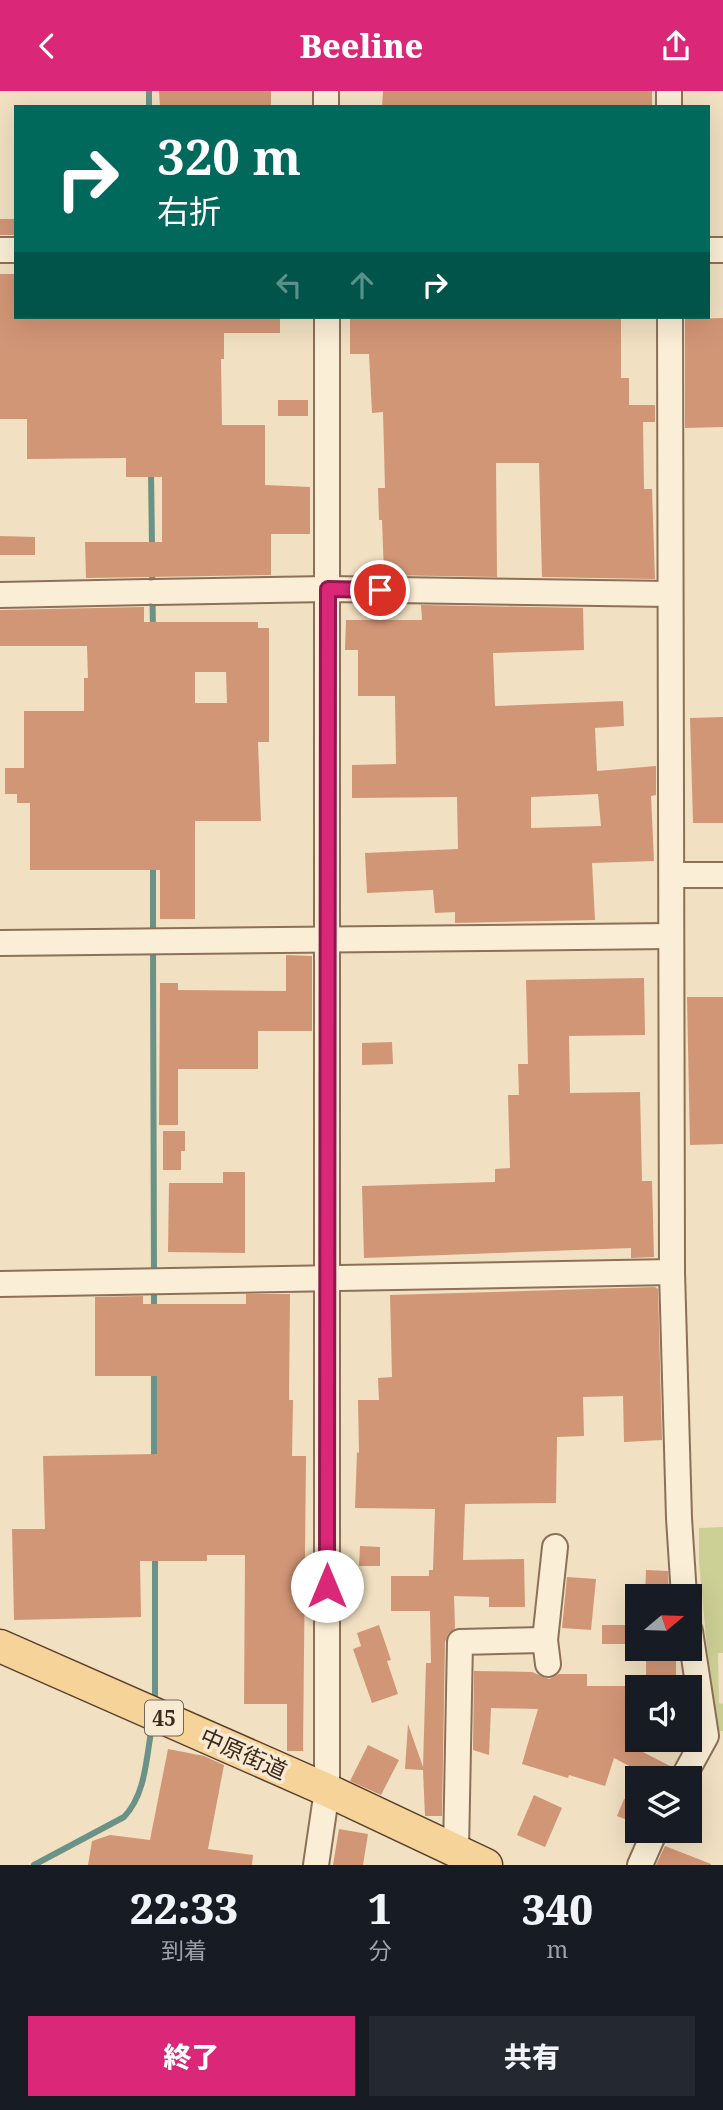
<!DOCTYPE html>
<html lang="ja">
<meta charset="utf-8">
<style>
:root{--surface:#171b24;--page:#242831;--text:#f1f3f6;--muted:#9ea1a6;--accent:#db2777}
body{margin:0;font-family:"Noto Serif","Noto Sans JP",serif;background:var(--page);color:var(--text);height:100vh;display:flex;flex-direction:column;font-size:26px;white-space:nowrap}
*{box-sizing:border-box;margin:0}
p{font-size:23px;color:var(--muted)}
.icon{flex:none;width:38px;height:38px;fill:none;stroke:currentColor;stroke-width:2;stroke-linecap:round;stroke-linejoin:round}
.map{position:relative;height:1774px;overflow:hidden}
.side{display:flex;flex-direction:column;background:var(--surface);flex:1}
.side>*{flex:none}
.guide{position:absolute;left:14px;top:14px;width:696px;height:214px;border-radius:0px;box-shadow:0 7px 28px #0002;background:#00695c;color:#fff;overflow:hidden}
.needle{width:46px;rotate:71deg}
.fabs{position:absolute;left:625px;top:1493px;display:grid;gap:14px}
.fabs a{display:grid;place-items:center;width:77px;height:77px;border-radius:0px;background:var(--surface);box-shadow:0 7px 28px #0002;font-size:35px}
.pin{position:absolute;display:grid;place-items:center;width:60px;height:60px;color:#fff;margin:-30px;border:4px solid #fff;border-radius:50%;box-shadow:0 2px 7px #0007}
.me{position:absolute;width:77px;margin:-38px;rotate:0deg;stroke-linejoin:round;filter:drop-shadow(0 0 5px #0008)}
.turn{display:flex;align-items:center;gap:24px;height:147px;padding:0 28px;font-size:32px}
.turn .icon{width:91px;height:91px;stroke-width:2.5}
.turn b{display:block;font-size:49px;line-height:60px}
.lanes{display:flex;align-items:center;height:66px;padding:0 28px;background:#0003;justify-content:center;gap:35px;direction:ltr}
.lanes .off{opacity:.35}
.eta{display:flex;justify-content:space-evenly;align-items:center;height:119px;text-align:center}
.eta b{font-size:42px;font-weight:800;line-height:49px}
.button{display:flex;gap:14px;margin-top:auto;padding:14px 28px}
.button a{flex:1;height:80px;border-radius:0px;background:var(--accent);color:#fff;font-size:28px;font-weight:800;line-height:80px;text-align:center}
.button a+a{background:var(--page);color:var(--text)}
header{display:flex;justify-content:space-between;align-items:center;height:91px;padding:0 28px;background:var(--accent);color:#fff;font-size:32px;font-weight:800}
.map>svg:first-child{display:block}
</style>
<header><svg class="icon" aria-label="back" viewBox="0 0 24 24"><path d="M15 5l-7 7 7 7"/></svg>Beeline<svg class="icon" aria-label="share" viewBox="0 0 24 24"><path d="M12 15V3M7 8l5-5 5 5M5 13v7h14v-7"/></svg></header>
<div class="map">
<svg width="723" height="1774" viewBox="0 0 723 1774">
<rect width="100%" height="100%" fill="#f1e0c2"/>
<path fill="#ccd095" d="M723,1436v126h-5l1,50 4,1v27l-8,1 -16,-170v-34z"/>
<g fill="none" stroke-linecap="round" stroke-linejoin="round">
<g stroke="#6b9286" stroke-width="6">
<path d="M149,16v-16"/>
<path d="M151,378l1,80"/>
<path d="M152,480l1,59"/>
<path d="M153,774v69"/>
<path d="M153,854l1,332"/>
<path d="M154,1197v24"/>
<path d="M154,1278v90"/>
<path d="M155,1463v142"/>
<path d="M34,1774l90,-48c21,-22 22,-56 27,-85"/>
</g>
</g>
<g fill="#d19676" fill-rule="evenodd">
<path d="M159,0h112v16h-111z"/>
<path d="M383,0h269v16h-270z"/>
<rect x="0" y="128" width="16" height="16"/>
<path d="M0,183h16v43h264v16h-56v26h-3l1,66h43v60l45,2v47h-39v41l-185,3 -1,-36h77v-65h-36v-19l-99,1v-40h-27z"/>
<path d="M350,226h271v61h8v27h26v17h-12l1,67h8l3,90 -113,-2 -3,-114h-43l1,114 -113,-2 -2,-55h-3l-1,-32h7l-2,-76 -11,1 -3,-59h-19z"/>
<path d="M723,227v109l-38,1v-109z"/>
<rect x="278" y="309" width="30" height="16"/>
<path d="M0,445l35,1v18h-35z"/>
<path d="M421,514l162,3 1,42 -91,3 2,53 128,-5 1,25 -29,2 2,43 59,-5v29l-5,1 3,65 -62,2 3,57 -140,3v-11l-20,1 -2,-23 -66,3 -2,-40 93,-4 -1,-52 -105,1v-33l44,-1 -1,-68h-37v-46h-13l1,-30h76zM598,703l3,32 -70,2v-31z"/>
<path d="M144,516v15h114v6h11v114h-11l3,79h-66v98h-35v-49h-130v-67h-13v-9h-12v-26h19v-57h60v-33h4l-1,-32h-87v-36zM195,581h31l1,31h-32z"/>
<path d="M723,626v106h-30l-3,-105z"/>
<path d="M286,864l26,1v75h-54v38h-80v56h-19l1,-142h18v7l108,1z"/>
<path d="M644,887l1,57 -76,1 1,57 70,-1 2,89h10l2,76 -23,1v-10l-267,10 -2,-72 133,-4v-13l15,-1 -2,-73h11l-1,-31h10l-2,-84z"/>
<path d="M687,906h36v147l-33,1z"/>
<path d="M392,951l1,22 -31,1v-22z"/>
<path d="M163,1040h22v20h-4v19h-18z"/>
<path d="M223,1081h22v81l-77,-1 1,-69h54z"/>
<path d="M655,1196l3,2 4,151 -38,2 -1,-46 -40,1 1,39 -27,1 -1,66 -91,1 -2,56 61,-1 1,48h-36v-10l-35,-1 1,32 -7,6 -3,8 -3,174h-17l-2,-46 -18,-1 3,-45 15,43 3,-104h5l-1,-52h-39v-35h38v-6h4l2,-61 -80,-1 2,-56 2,1 -1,-53h21l-1,-22 14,-1 -2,-82z"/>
<path d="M246,1203h44l-1,106h4l-1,56h14l-3,295h-16v-47h-43l1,-149h-38v6h-67l1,56 -127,3 -2,-91h33l-2,-73 114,-2v-78h-62v-79l48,-1v8h103z"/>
<path d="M360,1455l20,1v19h-21z"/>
<path d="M646,1479l22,1 1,25h-24z"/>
<path d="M567,1486l29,2 -5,51 -29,-2z"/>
<path d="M379,1534l12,35 -4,1 11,33 -26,9 -19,-54 8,-3 -4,-13z"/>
<rect x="602" y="1534" width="32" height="19"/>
<rect x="646" y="1558" width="30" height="38"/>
<path d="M474,1580l58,1 17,7 10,-5h28v12h50v63l35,18 -4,11h-16l-38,-20 -9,28 -36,-11 -1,3 -46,-14 16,-55 -47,-1 -2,47 -16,-5z"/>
<path d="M368,1654l31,15 -18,35 -31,-14z"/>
<path d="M168,1658l36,7 20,9 -16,84 45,6 -1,10h-164l4,-24 18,-6 40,5z"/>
<path d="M534,1704l28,13 -17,39 -28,-12z"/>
<path d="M624,1708l13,5v20l-20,-8z"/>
<path d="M339,1738l29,5 -5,31h-30z"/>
<path d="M665,1755l46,18v1h-55z"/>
</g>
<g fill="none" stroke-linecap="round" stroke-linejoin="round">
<g stroke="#8c7058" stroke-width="28">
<g id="minor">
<path d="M326,0v16"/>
<path d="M669,0v16"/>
<path d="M0,159h16"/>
<path d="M709,159h14"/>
<path d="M670,226l2,955 7,246 5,78"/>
<path d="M155,501l173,-3 342,5"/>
<path d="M0,504l147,-3"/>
<path d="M672,784h51"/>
<path d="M0,852l670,-7"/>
<path d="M0,1193l672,-12"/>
<path d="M548,1573l-3,-24 10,-93"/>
<path d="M683,1687l23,-42 -16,-105"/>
<path d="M456,1760l4,-209 85,-2"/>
<path d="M316,1774l11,-75v-1473"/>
<path d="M640,1774l15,-34"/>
</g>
</g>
<g stroke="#593f2c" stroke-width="35">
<path id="major" d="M0,1555l327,144 159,75"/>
</g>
<use href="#minor" stroke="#fbeed6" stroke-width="24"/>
<use href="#major" stroke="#f6d398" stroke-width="32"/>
</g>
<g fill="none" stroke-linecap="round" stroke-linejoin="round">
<g stroke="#8e194d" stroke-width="18">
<path id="route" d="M327,1495l1,-997 52,1"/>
</g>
<use href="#route" stroke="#db2777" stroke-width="12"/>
</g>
<g text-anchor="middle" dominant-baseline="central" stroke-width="7" stroke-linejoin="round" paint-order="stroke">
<rect fill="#f8ead2" stroke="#746453" stroke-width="2" x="145" y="1609.5" width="38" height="35" rx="5"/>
<g font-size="21" font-weight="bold" fill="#3b2a1d">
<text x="164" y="1627">45</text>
</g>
<g font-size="23" fill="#3b2a1d" stroke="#f8ead2">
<text transform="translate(244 1662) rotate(24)">中原街道</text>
</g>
</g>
</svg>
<div class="fabs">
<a><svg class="needle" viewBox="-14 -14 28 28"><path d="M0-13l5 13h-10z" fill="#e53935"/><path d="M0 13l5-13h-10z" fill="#9ea1a6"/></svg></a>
<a><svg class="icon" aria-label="sound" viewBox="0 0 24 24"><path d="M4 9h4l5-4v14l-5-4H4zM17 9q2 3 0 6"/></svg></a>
<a><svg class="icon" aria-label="layers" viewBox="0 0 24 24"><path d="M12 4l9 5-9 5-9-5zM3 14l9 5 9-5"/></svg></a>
</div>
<div class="pin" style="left:380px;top:499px;background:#d93025"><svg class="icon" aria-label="arrive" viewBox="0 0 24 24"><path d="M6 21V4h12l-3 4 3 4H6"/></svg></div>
<svg class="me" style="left:327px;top:1495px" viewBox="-20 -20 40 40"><circle r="19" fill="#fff"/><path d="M0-13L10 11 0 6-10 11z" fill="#db2777"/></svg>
<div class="guide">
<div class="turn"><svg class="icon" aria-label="right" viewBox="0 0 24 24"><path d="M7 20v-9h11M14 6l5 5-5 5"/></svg><div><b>320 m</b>右折</div></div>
<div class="lanes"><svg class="icon off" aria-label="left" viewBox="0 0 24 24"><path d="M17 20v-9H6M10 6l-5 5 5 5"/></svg><svg class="icon off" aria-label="ahead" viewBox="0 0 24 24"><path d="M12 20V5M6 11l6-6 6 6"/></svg><svg class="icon" aria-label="right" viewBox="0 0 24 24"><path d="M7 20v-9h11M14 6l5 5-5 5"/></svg></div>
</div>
</div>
<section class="side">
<div class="eta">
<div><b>22:33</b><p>到着</p></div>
<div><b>1</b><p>分</p></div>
<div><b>340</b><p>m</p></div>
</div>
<div class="button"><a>終了</a><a>共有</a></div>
</section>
